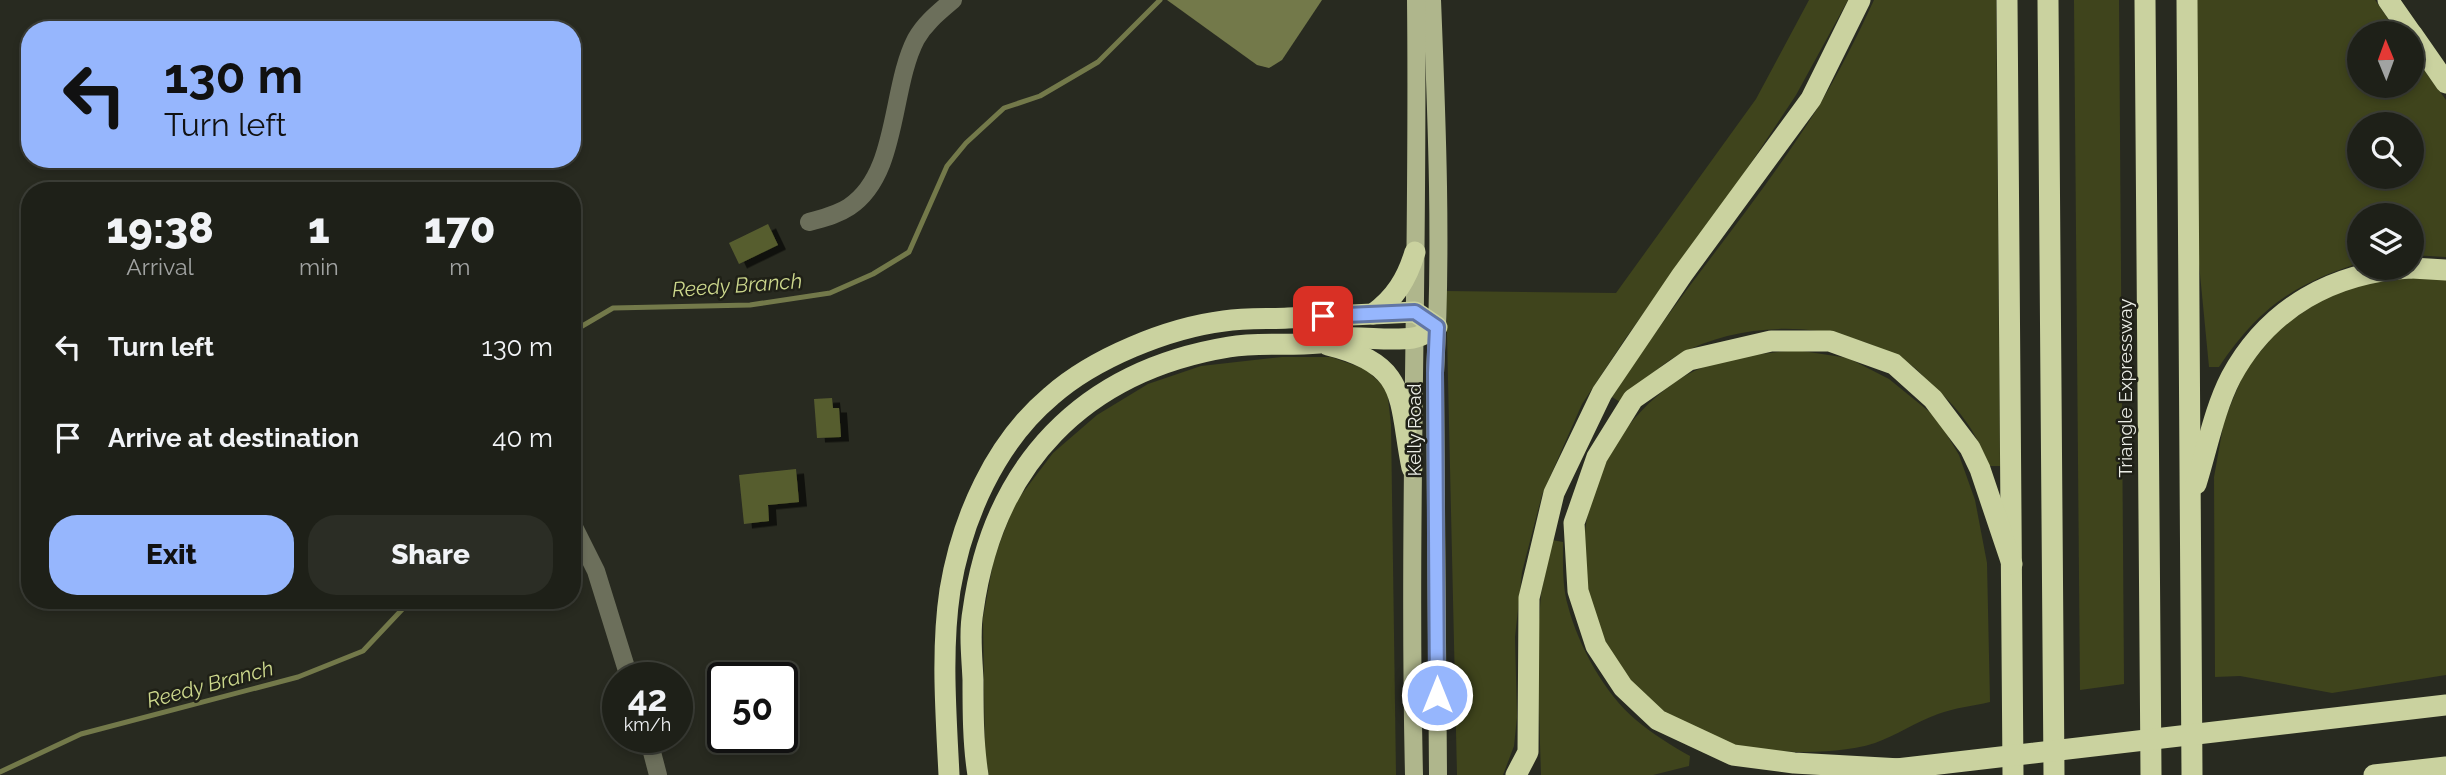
<!DOCTYPE html>
<style>
:root{--surface:#1e2018;--page:#2b2d25;--text:#f1f3f6;--muted:#a1a3a2;--line:#3c3e37;--accent:#96b6fd}
body{margin:0;font-family:Raleway,sans-serif;background:var(--page);color:var(--text);height:100vh;display:flex;flex-direction:column;font-size:26px;white-space:nowrap}
*{box-sizing:border-box;margin:0}
p{font-size:23px;color:var(--muted)}
.icon{flex:none;width:38px;height:38px;fill:none;stroke:currentColor;stroke-width:2;stroke-linecap:round;stroke-linejoin:round}
.map{position:relative;flex:1;overflow:hidden}
.side{position:absolute;left:21px;top:182px;width:560px;height:427px;display:flex;flex-direction:column;background:var(--surface);border-radius:28px;box-shadow:0 4px 10px #0003,0 0 0 2px var(--line)}
.side>*{flex:none}
.top-card{position:absolute;left:21px;top:21px;width:560px;height:147px;border-radius:28px;box-shadow:0 4px 10px #0003,0 0 0 2px var(--line);background:#96b6fd;color:#111;overflow:hidden}
.needle{width:46px;rotate:359deg}
.controls{position:absolute;left:2347px;top:21px;display:grid;gap:14px}
.controls a{display:grid;place-items:center;width:77px;height:77px;border-radius:50%;background:var(--surface);box-shadow:0 4px 10px #0003,0 0 0 2px var(--line);font-size:35px}
.speed{position:absolute;left:602px;top:662px;display:flex;gap:14px;font-size:35px;font-weight:700;text-align:center}
.speed>*{display:grid;place-content:center;width:91px;height:91px;border-radius:50%;background:var(--surface);box-shadow:0 4px 10px #0003,0 0 0 2px var(--line);line-height:1}
.speed small{font-size:18px;font-weight:400}
.speed .limit{border:4px solid #111;border-radius:10px;background:#fff;color:#111}
.pin{position:absolute;display:grid;place-items:center;width:60px;height:60px;color:#fff;margin:-30px;border-radius:14px;box-shadow:0 4px 10px #0006}
.me{position:absolute;width:77px;margin:-38px;rotate:0deg;stroke-linejoin:round;filter:drop-shadow(0 0 5px #0008)}
.turn{display:flex;align-items:center;gap:24px;height:147px;padding:0 28px;font-size:32px}
.turn .icon{width:91px;height:91px;stroke-width:2.5}
.turn b{display:block;font-size:49px;line-height:60px}
.eta{display:flex;justify-content:space-evenly;align-items:center;height:119px;text-align:center}
.eta b{font-size:42px;font-weight:800;line-height:49px}
.action{display:flex;gap:14px;margin-top:auto;padding:14px 28px}
.action a{flex:1;height:80px;border-radius:28px;background:var(--accent);color:#111;font-size:28px;font-weight:800;line-height:80px;text-align:center}
.action a+a{background:var(--page);color:var(--text)}
ul{padding:0;list-style:none}
li{display:flex;align-items:center;gap:21px;height:91px;padding:0 28px}
li div{flex:1}
li b{display:block;font-size:26px}
li em{font-style:normal}
.map>svg:first-child{display:block}
</style>
<div class="map">
<svg width="2446" height="775" viewBox="0 0 2446 775">
<defs>
<filter id="shadow"><feDropShadow dx="8" dy="4.5" stdDeviation="0" flood-color="#0009"/></filter>
</defs>
<rect width="100%" height="100%" fill="#282a20"/>
<g fill="#3f441c" fill-rule="evenodd">
<path d="M1809,0h39l-52,95 -59,89 -112,155 -43,65 -40,91 -20,77 -7,65 2,80 -3,29 -11,29h-46l-11,-484 170,2 140,-194z"/>
<path d="M1874,0h122l4,466h-11c-15,-39 -30,-57 -61,-85 -6,-6 -13,-14 -20,-18 -67,-42 -160,-46 -230,-8 -21,12 -40,32 -58,47l-8,-5c63,-100 142,-188 205,-288 21,-35 40,-72 57,-109z"/>
<path d="M2074,0h45l5,684 -44,6z"/>
<path d="M2197,0h178l23,33h-39v53h53v-32l34,46v157l-34,-2v-40h-53v48c-67,22 -100,45 -140,104h-10l-10,-103zM2359,124h53v53h-53z"/>
<path d="M2419,275l27,3v397l-114,18 -92,-17 -25,1 -1,-200 10,-56 21,-51 36,-43 43,-29 49,-18z"/>
<path d="M1796,350l52,8 41,21 48,39 22,37 16,45 12,63 3,139c-17,4 -36,6 -52,12 -22,8 -41,21 -63,29 -24,8 -54,9 -79,9 -28,-1 -62,-5 -89,-15 -23,-8 -43,-25 -61,-41 -99,-92 -75,-249 37,-319 33,-20 75,-23 113,-27z"/>
<path d="M1282,357h49l34,12 22,20 4,36 5,350h-407l-4,-19 -2,-138 11,-60 21,-55 38,-50 44,-38 51,-31 53,-18z"/>
<path d="M1552,540l11,2c0,21 -1,43 5,64 10,39 37,88 68,114 17,14 36,26 54,36l-1,10 -36,9h-112l-4,-127 4,-54z"/>
</g>
<path fill="#73794a" d="M1167,0h155l-40,60 -13,8 -12,-3z"/>
<g fill="none" stroke-linecap="round" stroke-linejoin="round">
<g stroke="#73794a" stroke-width="5">
<path d="M572,332l41,-24 137,-3 80,-12 43,-19 36,-22 38,-86 19,-23 38,-35 36,-12 58,-34 62,-62"/>
<path d="M0,772l81,-38 217,-57 65,-26 48,-51"/>
</g>
</g>
<g fill="#575d2f" filter="url(#shadow)">
<path d="M768,224l10,21 -39,19 -10,-21z"/>
<path d="M832,398l1,10h6l2,29 -24,1 -3,-39z"/>
<path d="M796,469l3,33 -31,3 1,16 -25,3 -5,-49z"/>
</g>
<g fill="none" stroke-linecap="round" stroke-linejoin="round">
<g stroke="#6c6f5b" stroke-width="18">
<path d="M809,222c14,-4 28,-7 40,-15 50,-33 41,-118 67,-168 9,-16 23,-27 37,-39"/>
<path d="M572,523l24,48 33,106"/>
<path d="M648,737l10,38"/>
</g>
<g stroke="#afb68c" stroke-width="18">
<path d="M1432,0c5,124 10,249 3,373l3,402"/>
<path d="M1414,775c-6,-258 5,-517 2,-775"/>
</g>
<g stroke="#cad29f" stroke-width="21">
<path d="M2007,0l6,775"/>
<path d="M2048,0l6,775"/>
<path d="M2145,0l6,775"/>
<path d="M2187,0l5,775"/>
<path d="M2388,0l23,33"/>
<path d="M2412,34l34,49"/>
<path d="M2412,268l34,2"/>
<path d="M1373,314c22,-16 34,-35 42,-62"/>
<path d="M1328,345c82,20 70,54 84,123"/>
<path d="M2196,484c11,-35 18,-74 35,-107 38,-70 103,-105 180,-109"/>
<path d="M1901,769l-107,-6 -61,-8 -75,-35 -35,-33 -27,-41 -18,-55 -4,-68 23,-66 36,-58 56,-39 82,-19h59l64,23 39,35 37,49 10,21 32,95"/>
<path d="M1888,770l558,-65"/>
<path d="M949,775c-3,-61 -8,-125 1,-185 12,-72 45,-147 101,-194 43,-38 117,-68 173,-75 21,-3 43,-2 64,-3 42,-2 85,-4 127,-6l22,15c-7,4 -16,10 -24,11 -22,3 -46,-1 -69,0 -8,0 -17,4 -25,5 -30,3 -61,-1 -90,4 -146,24 -236,118 -256,264 -4,22 -1,46 0,69 0,31 0,64 5,95"/>
<path d="M1516,775l12,-23 1,-154 25,-105 48,-100 80,-118 129,-176 49,-99"/>
<path d="M2374,775l72,-8"/>
</g>
</g>
<g fill="none" stroke-linecap="round" stroke-linejoin="round">
<g stroke="#6276a4" stroke-width="18">
<path id="route" d="M1323,316l92,-4 22,15 -2,46 2,322"/>
</g>
<use href="#route" stroke="#96b6fd" stroke-width="12"/>
</g>
<g text-anchor="middle" dominant-baseline="central" stroke-width="5" stroke-linejoin="round" paint-order="stroke">
<g font-size="19" fill="#ebede6" stroke="#1f2017">
<text transform="translate(2125 388) rotate(-90)">Triangle Expressway</text>
<text transform="translate(1414 430) rotate(-90)">Kelly Road</text>
</g>
<g font-size="21" font-style="italic" fill="#ccd78c" stroke="#1f2017">
<text transform="translate(737 285) rotate(-4)">Reedy Branch</text>
<text transform="translate(210 684) rotate(-15)">Reedy Branch</text>
</g>
</g>
</svg>
<div class="controls">
<a><svg class="needle" viewBox="-14 -14 28 28"><path d="M0-13l5 13h-10z" fill="#e53935"/><path d="M0 13l5-13h-10z" fill="#a1a3a2"/></svg></a>
<a><svg class="icon" aria-label="search" viewBox="0 0 24 24"><circle cx="10" cy="10" r="6"/><path d="M15 15l6 6"/></svg></a>
<a><svg class="icon" aria-label="layers" viewBox="0 0 24 24"><path d="M12 4l9 5-9 5-9-5zM3 14l9 5 9-5"/></svg></a>
</div>
<div class="speed"><div>42<small>km/h</small></div><div class="limit">50</div></div>
<div class="pin" style="left:1323px;top:316px;background:#d93025"><svg class="icon" aria-label="arrive" viewBox="0 0 24 24"><path d="M6 21V4h12l-3 4 3 4H6"/></svg></div>
<svg class="me" style="left:1437px;top:695px" viewBox="-20 -20 40 40"><circle r="17" fill="#96b6fd" stroke="#fff" stroke-width="3"/><path d="M0-11L8 9 0 5-8 9z" fill="#fff"/></svg>
<div class="top-card">
<div class="turn"><svg class="icon" aria-label="left" viewBox="0 0 24 24"><path d="M17 20v-9H6M10 6l-5 5 5 5"/></svg><div><b>130 m</b>Turn left</div></div>
</div>
<section class="side">
<div class="eta">
<div><b>19:38</b><p>Arrival</p></div>
<div><b>1</b><p>min</p></div>
<div><b>170</b><p>m</p></div>
</div>
<ul>
<li><svg class="icon" aria-label="left" viewBox="0 0 24 24"><path d="M17 20v-9H6M10 6l-5 5 5 5"/></svg><div><b>Turn left</b></div><em>130 m</em></li>
<li><svg class="icon" aria-label="arrive" viewBox="0 0 24 24"><path d="M6 21V4h12l-3 4 3 4H6"/></svg><div><b>Arrive at destination</b></div><em>40 m</em></li>
</ul>
<div class="action"><a>Exit</a><a>Share</a></div>
</section>
</div>
